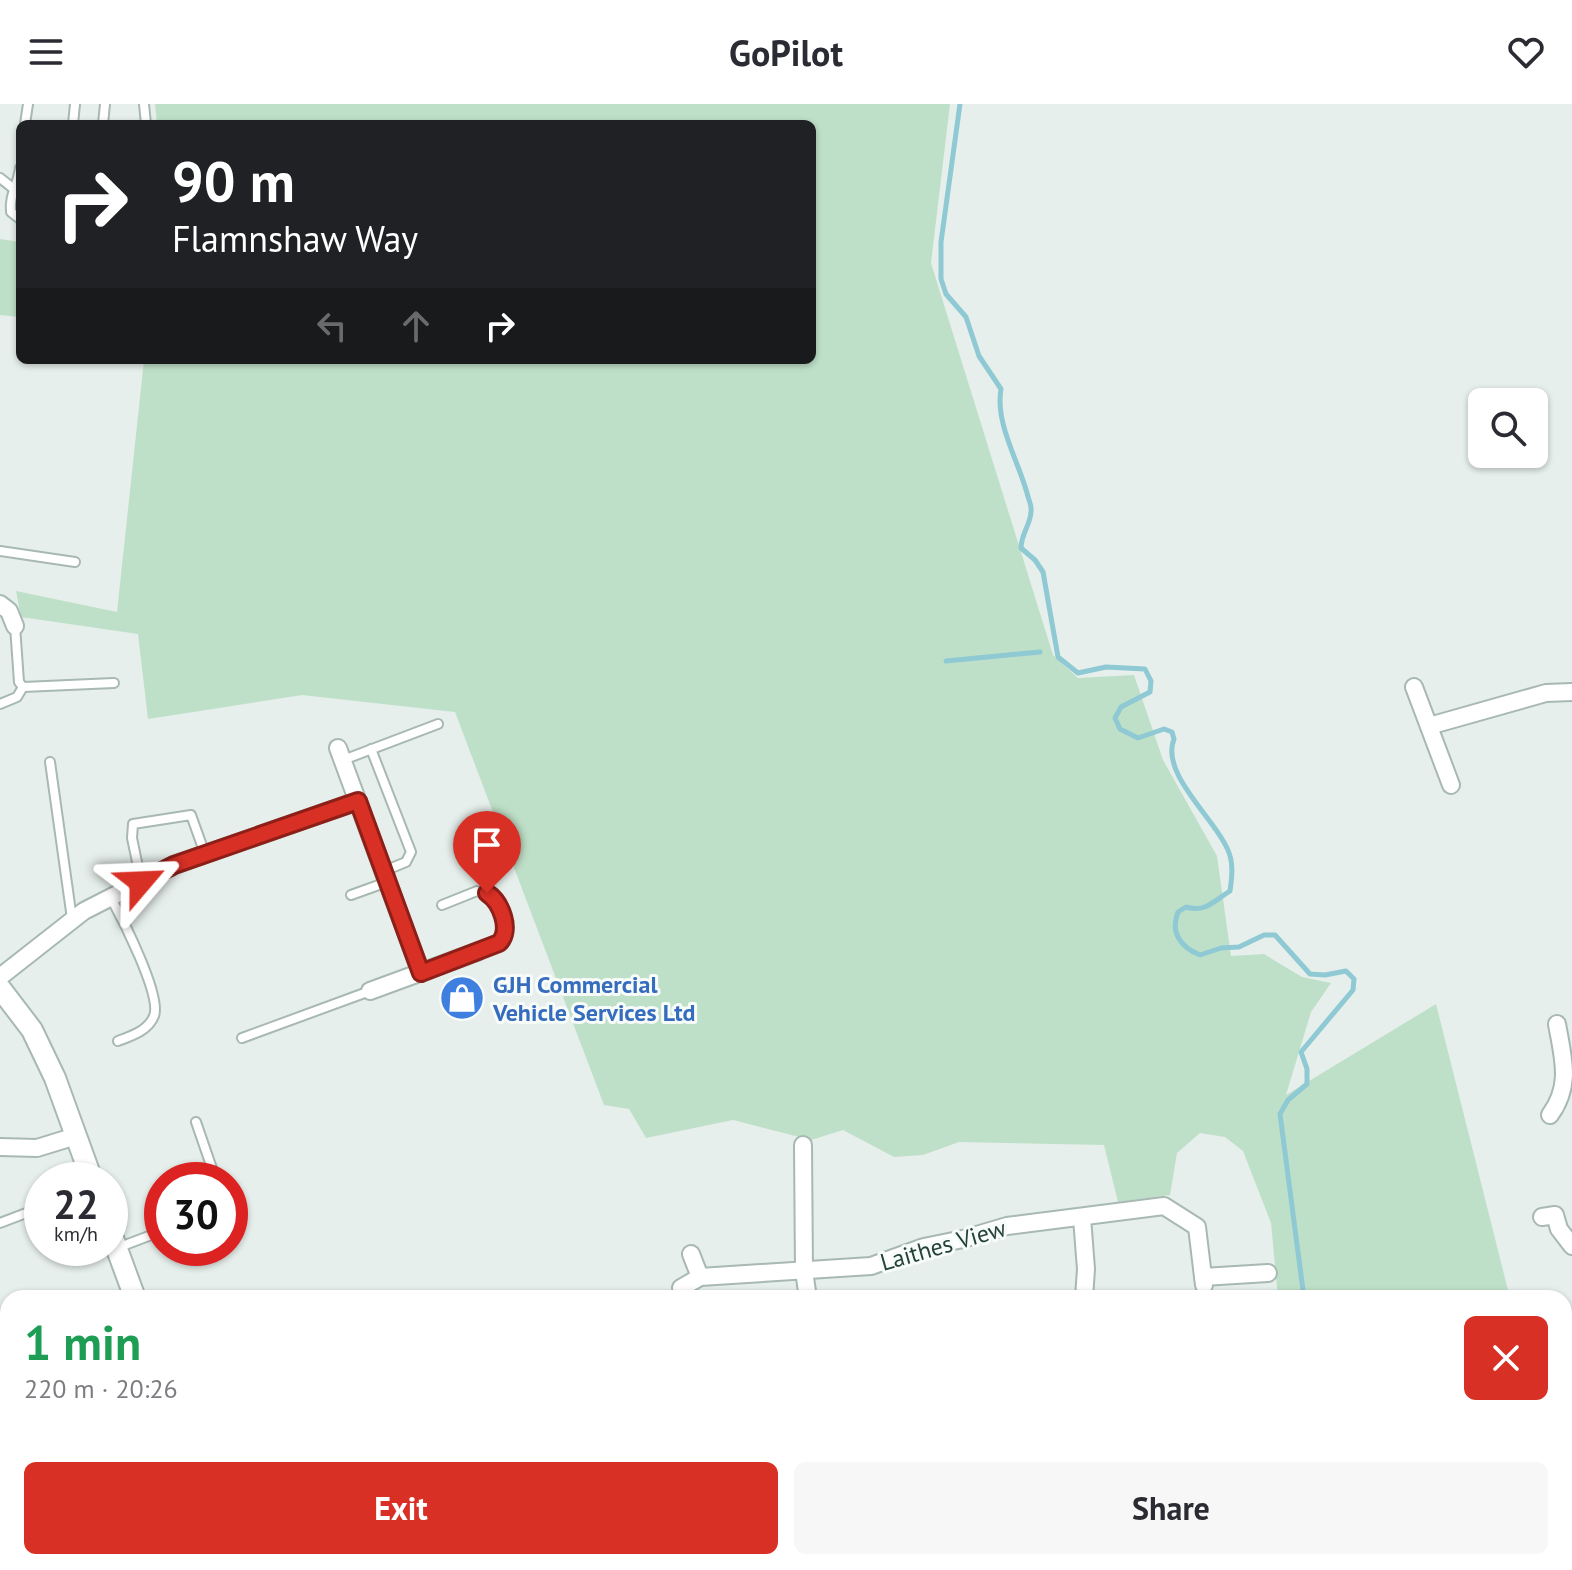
<!DOCTYPE html>
<meta charset="utf-8">
<style>
:root{--surface:#fff;--page:#f7f7f7;--text:#2b2b33;--muted:#7c7c81;--accent:#d93025}
body{margin:0;font-family:"PT Sans",sans-serif;background:var(--page);color:var(--text);height:100vh;display:flex;flex-direction:column;font-size:30px;white-space:nowrap}
*{box-sizing:border-box;margin:0}
p{font-size:26px;color:var(--muted)}
.icon{flex:none;width:44px;height:44px;fill:none;stroke:currentColor;stroke-width:2;stroke-linecap:round;stroke-linejoin:round}
.map{position:relative;flex:1;overflow:hidden}
.details{position:absolute;left:0px;top:1186px;width:1572px;height:280px;display:flex;flex-direction:column;background:var(--surface);border-radius:24px 24px 0 0;box-shadow:0 2px 6px #0004}
.details>*{flex:none}
.hud{position:absolute;left:16px;top:16px;width:800px;height:244px;border-radius:12px;box-shadow:0 2px 6px #0004;background:#202124;color:#fff;overflow:hidden}
.controls{position:absolute;left:1468px;top:284px;display:grid;gap:16px}
.controls a{display:grid;place-items:center;width:80px;height:80px;border-radius:12px;background:var(--surface);box-shadow:0 2px 6px #0004;font-size:40px}
.speed{position:absolute;left:24px;top:1058px;display:flex;gap:16px;font-size:40px;font-weight:700;text-align:center}
.speed>*{display:grid;place-content:center;width:104px;height:104px;border-radius:50%;background:var(--surface);box-shadow:0 2px 6px #0004;line-height:1}
.speed small{font-size:20px;font-weight:400}
.speed .limit{border:12px solid #d22;background:#fff;color:#111}
.pin{position:absolute;display:grid;place-items:center;width:68px;height:68px;color:#fff;margin:-82px -34px;border-radius:50% 50% 50% 0;rotate:-45deg;box-shadow:0 0 8px #0007}
.pin .icon{rotate:45deg}
.me{position:absolute;width:88px;margin:-44px;rotate:64deg;stroke-linejoin:round;filter:drop-shadow(0 0 6px #0008)}
.turn{display:flex;align-items:center;gap:28px;height:168px;padding:0 24px;font-size:36px}
.turn .icon{width:104px;height:104px;stroke-width:2.5}
.turn b{display:block;font-size:56px;line-height:68px}
.lanes{display:flex;align-items:center;height:76px;padding:0 24px;background:#0003;justify-content:center;gap:40px;direction:ltr}
.lanes .off{opacity:.35}
.round{display:grid;place-items:center;flex:none;width:84px;height:84px;border-radius:12px;background:var(--page)}
.overview{display:flex;align-items:center;justify-content:space-between;height:136px;padding:0 24px}
h1{font-size:48px;font-weight:800;line-height:60px;color:#1e9e55}
.cta{display:flex;gap:16px;margin-top:auto;padding:16px 24px}
.cta a{flex:1;height:92px;border-radius:12px;background:var(--accent);color:#fff;font-size:32px;font-weight:800;line-height:92px;text-align:center}
.cta a+a{background:var(--page);color:var(--text)}
header{display:flex;justify-content:space-between;align-items:center;height:104px;padding:0 24px;background:var(--surface);font-size:36px;font-weight:800}
.map>svg:first-child{display:block}
</style>
<header><svg class="icon" aria-label="menu" viewBox="0 0 24 24"><path d="M4 6h16M4 12h16M4 18h16"/></svg>GoPilot<svg class="icon" aria-label="heart" viewBox="0 0 24 24"><path d="M12 20l-8-8c-3-5 5-10 8-4 3-6 11-1 8 4z"/></svg></header>
<div class="map">
<svg width="1572" height="1466" viewBox="0 0 1572 1466">
<rect width="100%" height="100%" fill="#e6efeb"/>
<g fill="#bfe0c8">
<path d="M155,0h795l-19,159 122,392 25,23 56,-3 29,85 54,96 14,100 33,-2 38,23 29,6 -20,29 -25,83 150,-91 74,294h-232l-7,-75 -28,-72 -18,-14 -25,-4 -23,20 -7,42 -52,7 -14,-57 -145,-3 -36,13 -29,2 -51,-27 -32,10 -78,-20 -87,18 -17,-29 -25,-4 -149,-393 -153,-17 -154,24 -10,-85 -117,-17 -5,-26 101,21 27,-252h668v-236h-655z"/>
<path d="M0,135l20,3v75l-20,-2z"/>
<rect x="1286" y="1458" width="243" height="8"/>
</g>
<g fill="none" stroke-linecap="round" stroke-linejoin="round">
<g stroke="#8ec9d4" stroke-width="5">
<path d="M960,0l-19,138v37l5,15 20,23 13,39 22,33c-6,34 17,71 26,104 1,5 5,13 4,18 0,13 -10,23 -10,37l14,12 8,12 15,85 20,16 28,-6 39,2 6,12 -1,11 -29,15 -6,11 5,11 18,9 26,-9 8,3 2,7c-14,34 40,79 53,109 7,14 5,29 3,43 -16,10 -25,22 -44,16l-8,5c-8,20 2,35 22,43l21,-7 18,-1 25,-12h11l35,39 15,1 21,-4 8,8 -1,11 -52,62 6,17v15l-19,16 -8,14 24,184"/>
<path d="M946,557l94,-9"/>
<path d="M1338,1458l1,8"/>
</g>
<g stroke="#a8b8b2" stroke-width="12">
<g id="service">
<path d="M144,0l2,20"/>
<path d="M25,20l3,-20"/>
<path d="M73,20l2,-20"/>
<path d="M103,20l2,-20"/>
<path d="M20,64c-2,17 -11,27 -9,44l9,7"/>
<path d="M0,74l14,11"/>
<path d="M0,447l75,11"/>
<path d="M15,522l4,56 4,5 91,-4"/>
<path d="M0,600l17,-7 6,-10"/>
<path d="M371,645l40,103 -5,10 -22,9"/>
<path d="M343,656l95,-36"/>
<path d="M50,658l22,157"/>
<path d="M141,777l-9,-43 1,-14 58,-9 14,39"/>
<path d="M351,791l36,-13"/>
<path d="M111,794c11,20 51,98 43,118 -6,15 -23,20 -36,25"/>
<path d="M442,801l35,-14 19,7c11,33 19,39 -17,53"/>
<path d="M242,934l128,-47"/>
<path d="M196,1018l20,58"/>
<path d="M0,1119l42,-16"/>
<path d="M117,1144l45,-17"/>
<path d="M197,1466l22,-8"/>
</g>
</g>
<g stroke="#a8b8b2" stroke-width="20">
<g id="minor">
<path d="M0,500l9,7 6,15"/>
<path d="M1414,583l37,98"/>
<path d="M1429,622l117,-33 26,-1"/>
<path d="M338,644l83,225"/>
<path d="M0,873l84,-66 90,-46 184,-64"/>
<path d="M370,887l109,-40"/>
<path d="M1550,1011c22,-30 13,-57 7,-91"/>
<path d="M803,1041l1,126 4,27"/>
<path d="M0,1043l37,1 39,-12"/>
<path d="M1542,1113l13,-2 4,14 13,17"/>
<path d="M1082,1114l4,51 -2,29"/>
<path d="M691,1150l9,23"/>
<path d="M1203,1173l65,-4"/>
<path d="M681,1184l19,-11 171,-11 53,-19 39,-8 44,-13 157,-20 33,21 7,58"/>
<path d="M928,1458l3,8"/>
<path d="M1209,1458l19,8"/>
<path d="M792,1459l3,7"/>
<path d="M262,1466l22,-8"/>
<path d="M831,1466l5,-8"/>
<path d="M1106,1466l3,-8"/>
</g>
</g>
<g stroke="#a8b8b2" stroke-width="24">
<g id="tertiary">
<path d="M0,884l32,42 23,48 37,102"/>
<path d="M110,1126l25,68"/>
<path d="M230,1458l3,8"/>
</g>
</g>
<use href="#service" stroke="#fff" stroke-width="8"/>
<use href="#minor" stroke="#fff" stroke-width="16"/>
<use href="#tertiary" stroke="#fff" stroke-width="20"/>
</g>
<g fill="none" stroke-linecap="round" stroke-linejoin="round">
<g stroke="#8d1f18" stroke-width="20">
<path id="route" d="M141,778l33,-17 184,-64 63,172 78,-30c13,-13 2,-41 -12,-50"/>
</g>
<use href="#route" stroke="#d93025" stroke-width="14"/>
</g>
<defs>
<g id="shop-disc" transform="scale(2.3)"><circle r="9.5" fill="#3f7fe0" stroke="#f7fbf9"/><path d="M-5-2.5h2.3a2.7 3.5 0 0 1 5.4 0H5L5.5 6h-11ZM-1.5-2.5h3a1.5 2.3 0 0 0-3 0Z" fill="#fff"/></g>
</defs>
<g fill-rule="evenodd">
<use href="#shop-disc" x="462" y="894"/>
</g>
<g text-anchor="middle" dominant-baseline="central" stroke-width="6" stroke-linejoin="round" paint-order="stroke">
<g font-size="24" font-weight="bold" fill="#366cbe" stroke="#f7fbf9" text-anchor="start">
<text x="493" y="880">GJH Commercial<tspan x="493" dy="28">Vehicle Services Ltd</tspan></text>
</g>
<g font-size="24" fill="#24423a" stroke="#f7fbf9">
<text transform="translate(943 1141) rotate(-16)">Laithes View</text>
</g>
</g>
</svg>
<div class="controls">
<a><svg class="icon" aria-label="search" viewBox="0 0 24 24"><circle cx="10" cy="10" r="6"/><path d="M15 15l6 6"/></svg></a>
</div>
<div class="speed"><div>22<small>km/h</small></div><div class="limit">30</div></div>
<div class="pin" style="left:487px;top:789px;background:#d93025"><svg class="icon" aria-label="arrive" viewBox="0 0 24 24"><path d="M6 21V4h12l-3 4 3 4H6"/></svg></div>
<svg class="me" style="left:141px;top:778px" viewBox="-20 -20 40 40"><path d="M0-17L14 15 0 8-14 15z" fill="#d93025" stroke="#fff" stroke-width="4"/></svg>
<div class="hud">
<div class="turn"><svg class="icon" aria-label="right" viewBox="0 0 24 24"><path d="M7 20v-9h11M14 6l5 5-5 5"/></svg><div><b>90 m</b>Flamnshaw Way</div></div>
<div class="lanes"><svg class="icon off" aria-label="left" viewBox="0 0 24 24"><path d="M17 20v-9H6M10 6l-5 5 5 5"/></svg><svg class="icon off" aria-label="ahead" viewBox="0 0 24 24"><path d="M12 20V5M6 11l6-6 6 6"/></svg><svg class="icon" aria-label="right" viewBox="0 0 24 24"><path d="M7 20v-9h11M14 6l5 5-5 5"/></svg></div>
</div>
<section class="details">
<div class="overview"><div><h1>1 min</h1><p>220 m · 20:26</p></div><a class="round" style="background:#d93025;color:#fff"><svg class="icon" aria-label="close" viewBox="0 0 24 24"><path d="M6 6l12 12M18 6L6 18"/></svg></a></div>
<div class="cta"><a>Exit</a><a>Share</a></div>
</section>
</div>
